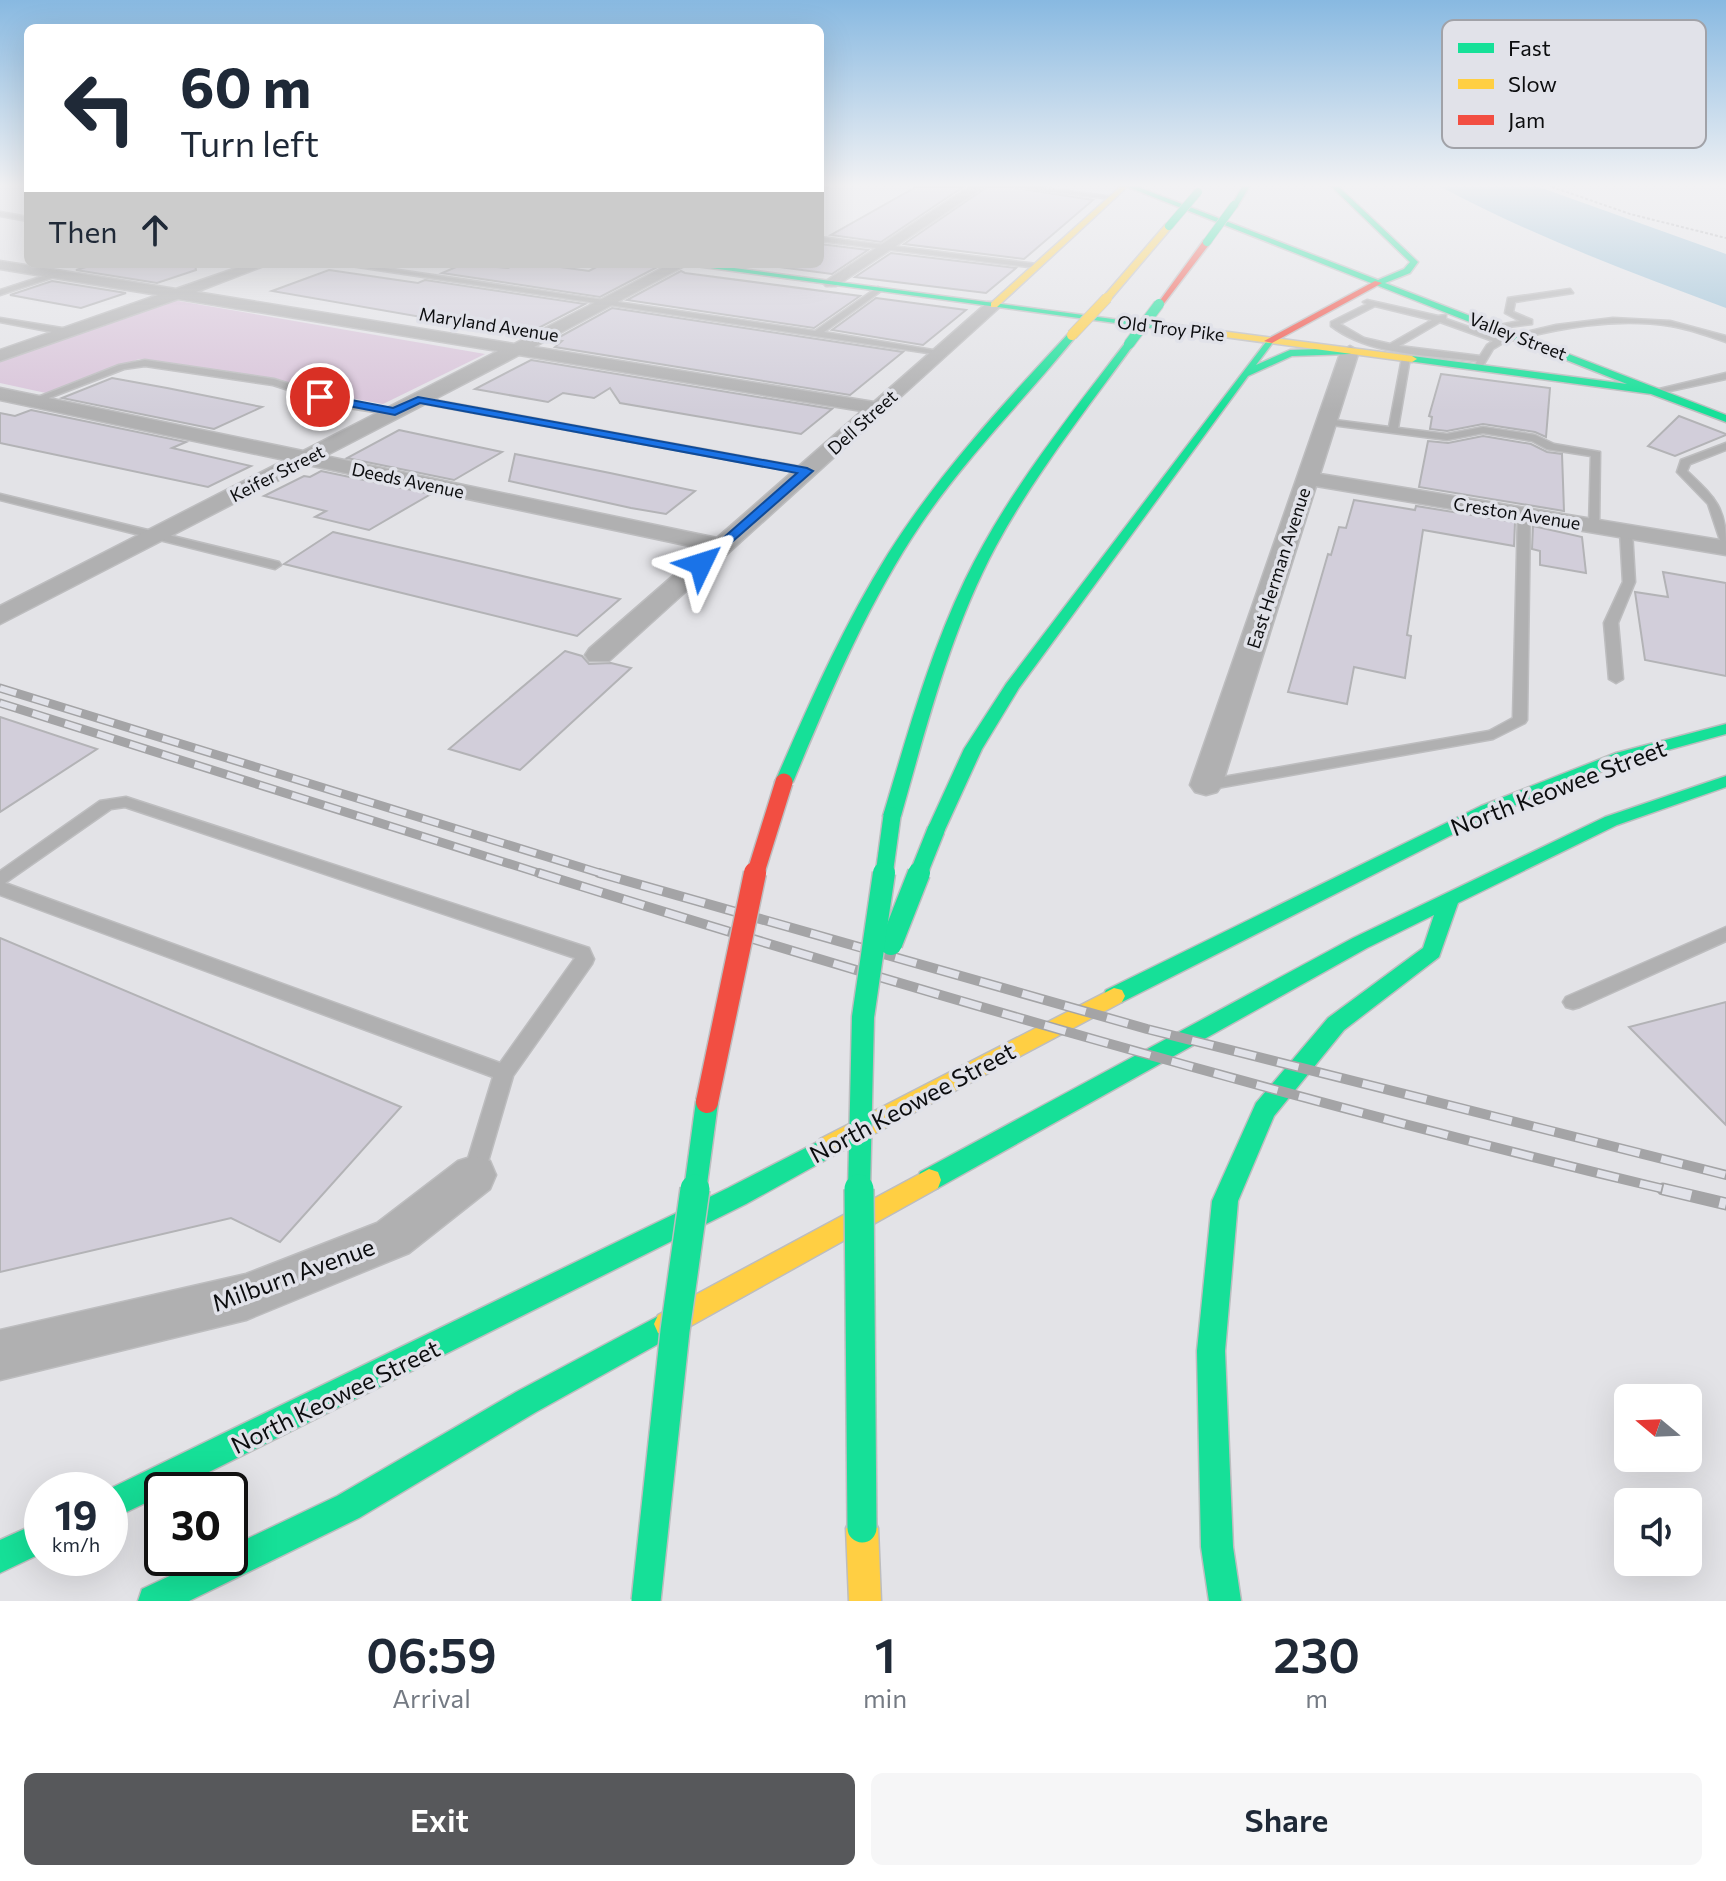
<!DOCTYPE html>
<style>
:root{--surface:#fff;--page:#f6f6f7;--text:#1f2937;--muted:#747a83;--accent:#57585b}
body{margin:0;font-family:Commissioner,sans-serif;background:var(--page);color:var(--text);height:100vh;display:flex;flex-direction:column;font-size:30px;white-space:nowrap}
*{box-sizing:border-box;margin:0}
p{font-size:26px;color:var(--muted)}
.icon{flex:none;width:44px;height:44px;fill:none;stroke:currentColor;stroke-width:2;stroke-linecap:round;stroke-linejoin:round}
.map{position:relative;height:1601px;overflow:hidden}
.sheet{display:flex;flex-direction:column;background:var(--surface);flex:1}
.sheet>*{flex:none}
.banner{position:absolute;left:24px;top:24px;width:800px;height:244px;border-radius:12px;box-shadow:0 8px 32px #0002;background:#fff;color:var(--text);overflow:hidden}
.needle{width:52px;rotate:289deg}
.fabs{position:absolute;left:1614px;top:1384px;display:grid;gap:16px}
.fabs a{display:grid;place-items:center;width:88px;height:88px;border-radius:12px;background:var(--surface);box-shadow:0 8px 32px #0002;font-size:40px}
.speed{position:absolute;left:24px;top:1472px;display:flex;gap:16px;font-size:40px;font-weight:700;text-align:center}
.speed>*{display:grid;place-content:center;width:104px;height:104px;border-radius:50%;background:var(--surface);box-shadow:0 8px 32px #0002;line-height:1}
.speed small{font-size:20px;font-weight:400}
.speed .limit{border:4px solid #111;border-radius:12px;background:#fff;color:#111}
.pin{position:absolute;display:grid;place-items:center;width:68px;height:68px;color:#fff;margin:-34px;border:4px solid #fff;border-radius:50%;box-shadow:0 2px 8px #0007}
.me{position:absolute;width:88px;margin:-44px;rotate:49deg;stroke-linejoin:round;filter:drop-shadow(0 0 6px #0008)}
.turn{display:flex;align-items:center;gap:28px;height:168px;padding:0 24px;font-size:36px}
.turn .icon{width:104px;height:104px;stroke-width:2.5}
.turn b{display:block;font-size:56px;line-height:68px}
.then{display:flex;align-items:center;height:76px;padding:0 24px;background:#0003;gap:16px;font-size:30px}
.eta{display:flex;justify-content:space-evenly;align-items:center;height:136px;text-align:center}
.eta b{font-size:48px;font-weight:600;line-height:56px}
.primary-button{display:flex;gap:16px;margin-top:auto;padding:16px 24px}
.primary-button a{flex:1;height:92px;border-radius:12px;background:var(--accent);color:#fff;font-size:32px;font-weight:600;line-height:92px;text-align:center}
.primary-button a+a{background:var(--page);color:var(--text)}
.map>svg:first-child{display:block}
</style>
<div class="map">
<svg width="1726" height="1601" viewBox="0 0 1726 1601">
<rect width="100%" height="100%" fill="#e3e3e7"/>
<path fill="#d9c5da" d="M173,300l312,54 -102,50 -244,-45 -93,34 -46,-10v-21z"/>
<path fill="#99c0d6" d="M1441,187h98l187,67v54c-97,-36 -193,-72 -285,-121z"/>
<g fill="#d2ceda" stroke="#b3b3b6" stroke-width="2">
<path d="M916,187h47l-82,55 -50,-7z"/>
<path d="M987,187h22l84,13 -69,59 -120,-15z"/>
<path d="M820,244l48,6 -36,24 -76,-10h64z"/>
<path d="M891,253l125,15 -30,25 -131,-16z"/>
<path d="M96,264h99l1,6 -39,13 -81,-13z"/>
<path d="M463,264l45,4 8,-4h22l51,7 13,-7h61l-63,33 -158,-24z"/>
<path d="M329,270l89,13 7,-3 160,24 -60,31 -253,-44z"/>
<path d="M681,271l4,2 175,23 -46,32 -187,-28z"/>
<path d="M52,281l74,12 -45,15 -71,-13z"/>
<path d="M876,298l90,12 -43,35 -91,-15z"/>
<path d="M612,308l291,44 -53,43 -295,-48 7,-6 -8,-1z"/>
<path d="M531,360l301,49 -31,25 -181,-31 -10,-15 -16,10 -31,-5 -15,9 -73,-13z"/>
<path d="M1441,374l109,14 -4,49 -11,-5 -52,-8 -36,7 -17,-2 2,-12 -3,-1z"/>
<path d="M112,378l55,10 95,19 -48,22 -152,-31z"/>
<path d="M31,410l155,32 -14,6 79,18 -43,21 -208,-44v-30l15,3z"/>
<path d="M1679,416l47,18v1l-51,21 -27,-10z"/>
<path d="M399,430l103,22 -48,28 -107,-22z"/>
<path d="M1483,436l48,8 16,8 15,2 2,57 -145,-24 9,-46 20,2z"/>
<path d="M515,454l95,19 85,18 -29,23 -35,-6 -122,-27z"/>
<path d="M321,471l110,23 -62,36 -54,-13 11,-6 -62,-15 40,-20 6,1z"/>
<path d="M1354,500l61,10 1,-4 99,16 -1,24 -91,-16 -16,105 4,1 -6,42 -51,-11 -7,37 -59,-12 40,-138 3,1 8,-28 7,1z"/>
<path d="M1533,526l49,11 4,36 -46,-8v-14l-8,-2z"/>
<path d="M333,532l113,26 174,41 -43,37 -293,-72z"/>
<path d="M1663,572l63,11v93l-81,-16 -10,-68 33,5z"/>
<path d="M565,651l17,5 7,8 22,-1 20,5 -111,102 -71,-21z"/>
<path d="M0,717l97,32 -97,63z"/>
<path d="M0,938l401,169 -121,135 -49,-24 -231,54z"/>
<path d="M1726,1002v123l-97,-98z"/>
</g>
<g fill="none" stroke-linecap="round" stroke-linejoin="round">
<g stroke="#bdbdbf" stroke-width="3">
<g id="lane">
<path d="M820,187h8l-8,5z"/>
<path d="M1012,187h24l79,10 -3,2z"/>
<path d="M0,212l28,5v4l-28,-5z"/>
<path d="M820,237l217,27 4,2 -4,2 -217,-27z"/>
<path d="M338,264h19l458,67 63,-44 3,4 -57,41 121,20 -4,3z"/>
<path d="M56,272l7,2 -63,21v-5z"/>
<path d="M1570,289l3,4 -58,9 -2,10 19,8v4l-39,5 -4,-2 31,-6 -15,-8 3,-15z"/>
<path d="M1367,300l71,16 8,-1v4l54,19 56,-13 57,-7 57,3 56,15v6c-18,-6 -36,-13 -55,-16 -56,-9 -113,2 -168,17l-10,6 -12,20 -3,1 -4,-3 3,-6c-47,-6 -107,-5 -146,-35v-4l36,-18 -4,-2zM1375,306l57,14 -42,24 -26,-6 -24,-14zM1440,322l53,19 -6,4 -7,11 -81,-10z"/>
<path d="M0,318l68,11 4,3 -4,3 -68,-13z"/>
<path d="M1406,355l4,3 -12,70 49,6 36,-7 52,8 19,9 46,8 -1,76 -10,-2 2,-70 -44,-7 -15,-8 -49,-8 -36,7 -123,-16v-4l3,-1 62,8 13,-69z"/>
<path d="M145,360l129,19 69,22 57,11 -5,3 -53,-8 -69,-22 -128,-19 -21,3 -88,34 -8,-2 91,-36z"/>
<path d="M1726,373v6l-70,15 -5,-3z"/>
<path d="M418,397l389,71 5,3 -5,3 -392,-72 -2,-2z"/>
<path d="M1726,443v7l-36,14 -3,7c26,25 39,35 39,73l-6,-4 -12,-36 -31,-32 4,-12z"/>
<path d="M0,494l279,68 2,3 -6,4 -275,-69z"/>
<path d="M1524,511l6,3 -3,206 -2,3 -32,16 -287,51 -6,-2 -2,-3 8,-5 283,-49 24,-13 5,-204z"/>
<path d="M1626,528l6,3 3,51 -17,41 5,56 -7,4 -7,-4 -5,-56 19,-41 -3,-51z"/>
<path d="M126,797l463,151 5,11 -2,5 -79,112 -31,106 -8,3 -8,-3 -3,-7 30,-98 -493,-182v-24l100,-70zM125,807l450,151 -75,105 -495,-180 106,-74z"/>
<path d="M1726,927v14l-146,66 -7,2 -7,-2 -3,-5 3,-5z"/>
</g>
</g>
<g stroke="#bdbdbf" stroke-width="3">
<g id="street">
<path d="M969,187h15l-148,99h-10l-3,-3z"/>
<path d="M0,261l176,28 72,-25h21l-73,28 318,52 156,-80h18l-154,83 340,55 114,-100h12l2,3 -393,356h-20l-4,-6 4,-6 115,-100 -396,-84 -308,159v-18l285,-146 -285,-60v-12l303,63 195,-100 -320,-52 -178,62v-11l158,-55 -158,-26zM519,355l343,56 -145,127 -392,-82z"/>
<path d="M1350,346l9,5 -39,123 406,67v14l-410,-69 -94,299 -5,7 -11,3 -11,-3 -5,-7 151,-434z"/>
<path d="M474,1156l16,5 6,14 -6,14 -81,64 -163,67 -246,60v-50l246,-56 131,-51 81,-62z"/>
</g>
</g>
<g stroke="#bdbdbf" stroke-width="3">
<g id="fast">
<path d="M1128,187h10l240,93 26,-11 6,-7 -78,-75h7l79,75 -8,11 -25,10 341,132v7l-75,-28 -243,-33v-4l4,-1 215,28z"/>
<path d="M1242,187h7l-12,20h-6z"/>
<path d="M681,264h23l468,63 -5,3z"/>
<path d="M1069,333l8,2c-52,64 -110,121 -156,189 -54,80 -91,170 -128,258l-9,5 -6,-1 -3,-4c34,-78 68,-156 113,-228 51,-81 116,-151 181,-221z"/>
<path d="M1269,338l5,3 -18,24 34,-15 60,-2 5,3 -5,3 -58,2 -44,20 -229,312 -37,61 -39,85h-14l-2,-4 37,-81 42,-65z"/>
<path d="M1126,342l8,2c-48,66 -99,130 -138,202 -45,84 -69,178 -95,270l-3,4h-12l-3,-4c24,-80 46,-161 82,-236 42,-87 103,-162 161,-238z"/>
<path d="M1726,724v10l-98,27 -135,53 -371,188 -8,2 -8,-2 -3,-6 3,-6 375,-184 135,-53z"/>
<path d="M1726,776v11l-109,38 -159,78 -19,54 -95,73 -70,86 -36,85 -13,150 8,196 8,54h-32l-8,-54 -4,-196 15,-150 44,-98 72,-85 95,-70 11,-33 -67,33 -429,240 -9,3 -9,-3 -3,-8 3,-8 433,-234 252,-121z"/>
<path d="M829,1136l9,3 3,7 -3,7 -92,51 -573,286h-11v5l-52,25v-30h-3l621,-302z"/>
<path d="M668,1311l10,4 4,9 -4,9 -142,79 -177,106 -170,83h-51l4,-12 66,-31h22v-11l107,-51 179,-104z"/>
<path d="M42,1521v32l-42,20v-33z"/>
</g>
</g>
<g stroke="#bdbdbf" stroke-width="3">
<g id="slow">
<path d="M1120,187h7l-130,120h-6v-4z"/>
<path d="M1166,224l7,2 -63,74h-6v-4z"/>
<path d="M1167,324l245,32 5,3 -5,3 -248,-33v-4z"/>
<path d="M1114,988l8,2 3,6 -3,6 -284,151 -9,3 -9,-3 -3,-7 3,-7z"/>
<path d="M929,1169l9,3 3,8 -3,8 -260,145 -10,4 -10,-4 -4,-9 4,-9z"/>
<path d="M862,1512l11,5 5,11 3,73h-32l-3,-73 5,-11z"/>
</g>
</g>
<g stroke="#bdbdbf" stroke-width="3">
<g id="jam">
<path d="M1204,240l7,2 -49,64h-6z"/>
<path d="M1375,281l7,2 -110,60 -8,-2z"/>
</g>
</g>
<path stroke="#a8a8ab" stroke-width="2" stroke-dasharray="3 2" stroke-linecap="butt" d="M1552,187l78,27 96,24"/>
<use href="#lane" fill="#b0b0b1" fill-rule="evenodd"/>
<use href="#street" fill="#b0b0b1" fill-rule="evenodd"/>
<use href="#fast" fill="#16e098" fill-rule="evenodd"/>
<use href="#slow" fill="#ffcf43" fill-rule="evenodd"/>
<use href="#jam" fill="#f24e42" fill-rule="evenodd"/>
<g stroke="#a4a4a6" stroke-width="9">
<g id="rail-far2">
<path d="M0,688l606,187"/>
<path d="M0,703l545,172"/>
</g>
</g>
<g stroke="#a4a4a6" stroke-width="10">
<g id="rail-far1">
<path d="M539,873c374,117 751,227 1133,318"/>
<path d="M599,873l548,156 579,146"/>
</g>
</g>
<g stroke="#a4a4a6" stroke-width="13">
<path id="rail" d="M1663,1189l63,15"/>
</g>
<use href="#rail-far2" stroke="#e1e2e9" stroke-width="6" stroke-dasharray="17" stroke-linecap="butt"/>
<use href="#rail-far1" stroke="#e1e2e9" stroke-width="7" stroke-dasharray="22" stroke-linecap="butt"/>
<use href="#rail" stroke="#e1e2e9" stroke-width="10" stroke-dasharray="29" stroke-linecap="butt"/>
<g stroke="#bdbdbf" stroke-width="9" stroke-linecap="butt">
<g id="fast-bridge-far4">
<path d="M1169,226l29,-34"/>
<path d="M1207,242l27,-37"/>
</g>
</g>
<g stroke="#bdbdbf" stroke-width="12" stroke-linecap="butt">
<path id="fast-bridge-far3" d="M1129,344l30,-40"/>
</g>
<g stroke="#bdbdbf" stroke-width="20" stroke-linecap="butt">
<g id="fast-bridge-far2">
<path d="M884,875l8,-59"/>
<path d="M918,875l18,-45"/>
</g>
</g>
<g stroke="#bdbdbf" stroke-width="25" stroke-linecap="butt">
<g id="fast-bridge-far1">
<path d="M891,944l28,-71"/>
<path d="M695,1191l12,-89"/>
<path d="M859,1191l4,-174 21,-144"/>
</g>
</g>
<g stroke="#bdbdbf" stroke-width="32" stroke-linecap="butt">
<g id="fast-bridge">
<path d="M859,1189l3,339"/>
<path d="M646,1601l29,-270 20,-142"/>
</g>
</g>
<g stroke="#bdbdbf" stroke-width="12" stroke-linecap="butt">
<path id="slow-bridge" d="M1072,335l35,-37"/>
</g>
<g stroke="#bdbdbf" stroke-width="20" stroke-linecap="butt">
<path id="jam-bridge-far1" d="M755,875l29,-93"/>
</g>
<g stroke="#bdbdbf" stroke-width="25" stroke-linecap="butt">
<path id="jam-bridge" d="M707,1102l48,-229"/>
</g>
<use href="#fast-bridge-far4" stroke="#16e098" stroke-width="8"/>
<use href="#fast-bridge-far3" stroke="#16e098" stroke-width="10"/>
<use href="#fast-bridge-far2" stroke="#16e098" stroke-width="17"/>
<use href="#fast-bridge-far1" stroke="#16e098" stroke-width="22"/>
<use href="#fast-bridge" stroke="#16e098" stroke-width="29"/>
<use href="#slow-bridge" stroke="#ffcf43" stroke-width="10"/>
<use href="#jam-bridge-far1" stroke="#f24e42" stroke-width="17"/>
<use href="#jam-bridge" stroke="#f24e42" stroke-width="22"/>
</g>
<linearGradient id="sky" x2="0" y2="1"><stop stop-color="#88b9e1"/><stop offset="0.45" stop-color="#f2f2f4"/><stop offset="1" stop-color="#f2f2f4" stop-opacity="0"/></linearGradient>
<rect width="1726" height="411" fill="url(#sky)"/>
<path fill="#1a73e8" stroke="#114b97" stroke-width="2" d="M320,394l73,14 25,-11 389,71 6,3 -112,98 -4,-2v-6l100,-88 -377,-70 -25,12 -78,-15v-5z"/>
<g text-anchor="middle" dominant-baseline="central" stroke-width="7" stroke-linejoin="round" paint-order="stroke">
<g font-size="18" fill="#0c0d0f" stroke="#e1e2e9">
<text transform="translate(489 324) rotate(9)">Maryland Avenue</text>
<text transform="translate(1171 328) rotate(7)">Old Troy Pike</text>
<text transform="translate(1518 336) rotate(21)">Valley Street</text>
<text transform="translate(862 422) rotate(-42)">Dell Street</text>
<text transform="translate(277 473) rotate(-27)">Keifer Street</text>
<text transform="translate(408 480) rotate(12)">Deeds Avenue</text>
<text transform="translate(1517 513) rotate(9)">Creston Avenue</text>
<text transform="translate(1278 568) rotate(-72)">East Herman Avenue</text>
</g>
<g font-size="24" fill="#0c0d0f" stroke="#e1e2e9">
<text transform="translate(1558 787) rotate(-21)">North Keowee Street</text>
<text transform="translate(912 1102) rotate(-28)">North Keowee Street</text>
<text transform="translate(293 1274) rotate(-20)">Milburn Avenue</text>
<text transform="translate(335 1396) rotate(-26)">North Keowee Street</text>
</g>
</g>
<rect x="1442" y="20" width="264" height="128" rx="12" fill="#e1e2e9" stroke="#a1a2a8" stroke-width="2"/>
<rect x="1458" y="43" width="36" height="10" fill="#16e098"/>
<rect x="1458" y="79" width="36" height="10" fill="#ffcf43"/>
<rect x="1458" y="115" width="36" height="10" fill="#f24e42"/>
<g font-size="22" fill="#0c0d0f">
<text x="1508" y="56">Fast</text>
<text x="1508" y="92">Slow</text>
<text x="1508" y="128">Jam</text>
</g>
</svg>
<div class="fabs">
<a><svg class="needle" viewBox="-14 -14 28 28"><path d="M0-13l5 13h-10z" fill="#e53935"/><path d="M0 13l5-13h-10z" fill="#747a83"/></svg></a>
<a><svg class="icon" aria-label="sound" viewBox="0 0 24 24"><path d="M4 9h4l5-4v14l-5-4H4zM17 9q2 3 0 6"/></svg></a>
</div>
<div class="speed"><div>19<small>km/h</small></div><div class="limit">30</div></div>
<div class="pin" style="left:320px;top:397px;background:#d93025"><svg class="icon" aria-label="arrive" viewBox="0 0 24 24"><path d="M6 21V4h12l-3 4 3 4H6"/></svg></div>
<svg class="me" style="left:701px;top:564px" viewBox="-20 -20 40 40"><path d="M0-17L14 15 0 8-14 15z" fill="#1a73e8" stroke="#fff" stroke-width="4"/></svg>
<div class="banner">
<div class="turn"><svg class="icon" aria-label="left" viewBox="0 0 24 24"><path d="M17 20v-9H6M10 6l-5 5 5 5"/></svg><div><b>60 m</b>Turn left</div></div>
<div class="then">Then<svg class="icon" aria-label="ahead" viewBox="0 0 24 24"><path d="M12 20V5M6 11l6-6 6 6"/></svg></div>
</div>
</div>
<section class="sheet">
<div class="eta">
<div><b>06:59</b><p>Arrival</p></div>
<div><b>1</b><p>min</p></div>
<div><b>230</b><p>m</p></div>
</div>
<div class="primary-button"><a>Exit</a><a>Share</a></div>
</section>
